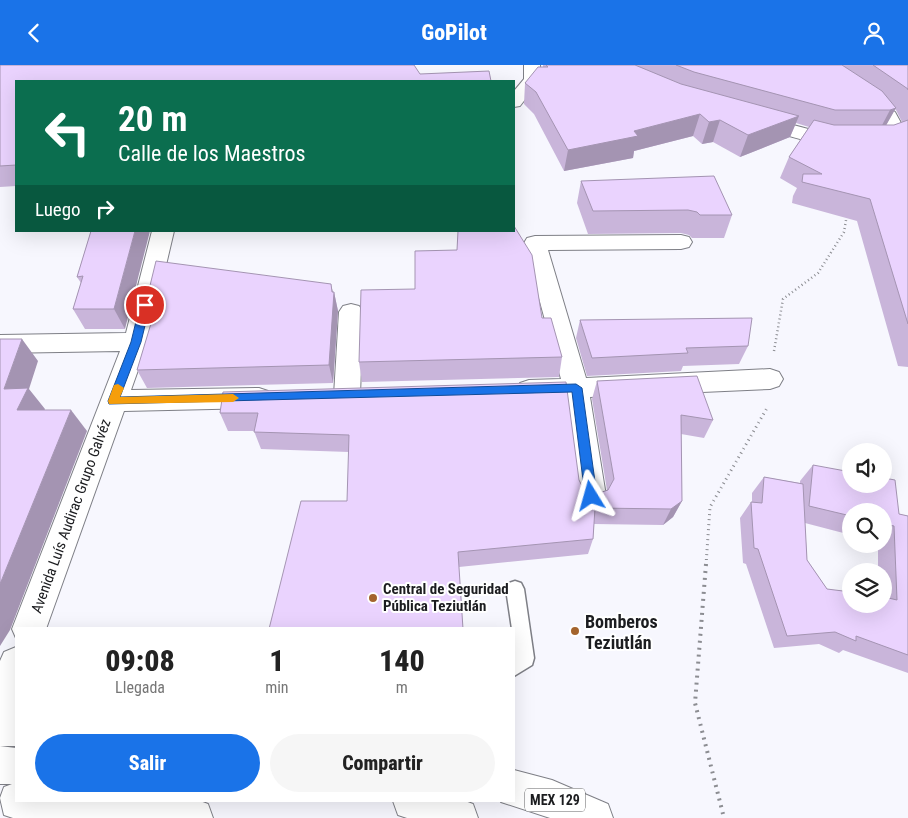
<!DOCTYPE html>
<html lang="es">
<meta charset="utf-8">
<style>
:root{--surface:#fff;--page:#f6f6f6;--text:#222;--muted:#767676;--accent:#1a73e8}
body{margin:0;font-family:"Roboto Condensed",sans-serif;background:var(--page);color:var(--text);height:100vh;display:flex;flex-direction:column;font-size:19px;white-space:nowrap}
*{box-sizing:border-box;margin:0}
p{font-size:16px;color:var(--muted)}
.icon{flex:none;width:28px;height:28px;fill:none;stroke:currentColor;stroke-width:2;stroke-linecap:round;stroke-linejoin:round}
.map{position:relative;flex:1;overflow:hidden}
.drawer{position:absolute;left:15px;top:562px;width:500px;height:175px;display:flex;flex-direction:column;background:var(--surface);border-radius:0px;box-shadow:0 5px 20px #0002}
.drawer>*{flex:none}
.hud{position:absolute;left:15px;top:15px;width:500px;height:152px;border-radius:0px;box-shadow:0 5px 20px #0002;background:#0b6e4f;color:#fff;overflow:hidden}
.controls{position:absolute;left:842px;top:378px;display:grid;gap:10px}
.controls a{display:grid;place-items:center;width:50px;height:50px;border-radius:50%;background:var(--surface);box-shadow:0 5px 20px #0002;font-size:25px}
.pin{position:absolute;display:grid;place-items:center;width:42px;height:42px;color:#fff;margin:-21px;border:2px solid #fff;border-radius:50%;box-shadow:0 1px 5px #0007}
.me{position:absolute;width:55px;margin:-28px;rotate:352deg;stroke-linejoin:round;filter:drop-shadow(0 0 4px #0008)}
.turn{display:flex;align-items:center;gap:18px;height:105px;padding:0 20px;font-size:22px}
.turn .icon{width:65px;height:65px;stroke-width:2.5}
.turn b{display:block;font-size:35px;line-height:42px}
.then{display:flex;align-items:center;height:48px;padding:0 20px;background:#0003;gap:10px;font-size:19px}
.eta{display:flex;justify-content:space-evenly;align-items:center;height:85px;text-align:center}
.eta b{font-size:30px;font-weight:800;line-height:35px}
.cta{display:flex;gap:10px;margin-top:auto;padding:10px 20px}
.cta a{flex:1;height:58px;border-radius:30px;background:var(--accent);color:#fff;font-size:20px;font-weight:800;line-height:58px;text-align:center}
.cta a+a{background:var(--page);color:var(--text)}
header{display:flex;justify-content:space-between;align-items:center;height:65px;padding:0 20px;background:var(--accent);color:#fff;font-size:22px;font-weight:800}
.map>svg:first-child{display:block}
</style>
<header><svg class="icon" aria-label="back" viewBox="0 0 24 24"><path d="M15 5l-7 7 7 7"/></svg>GoPilot<svg class="icon" aria-label="person" viewBox="0 0 24 24"><circle cx="12" cy="8" r="4"/><path d="M4 21q1-7 8-7t8 7"/></svg></header>
<div class="map">
<svg width="908" height="753" viewBox="0 0 908 753">
<rect width="100%" height="100%" fill="#f7f7fe"/>
<g fill="none" stroke-linecap="round" stroke-linejoin="round">
<g stroke="#7e7f86" stroke-width="3">
<path id="lane" d="M515,516l6,2 3,6 10,69 -2,7 -18,11v-47h-2l-6,-40 3,-6z"/>
</g>
<g stroke="#7e7f86" stroke-width="2">
<g id="street">
<path d="M524,0h16v15l-20,26 -6,1v-16l10,-12z"/>
<path d="M813,0h18l64,47 11,20c-4,6 -10,7 -16,9 -46,16 -97,-4 -140,-17l-3,-4 3,-4 6,-1c43,10 87,30 131,15 -15,-30 -56,-38 -74,-65z"/>
<path d="M152,166h22l-26,111 -17,48 128,-2 9,3 4,7 -4,7 -9,3 -135,3 -78,218h-30v9l-4,-9 108,-278 -120,2v-18l126,-2z"/>
<path d="M681,170l8,2 3,5 -3,5 -8,2 -133,1 38,128 184,-9 9,3 4,7 -4,7 -9,3 -180,8 16,99 -5,9 -10,3 -10,-3 -5,-9 -12,-98 -35,2 -9,-3 -4,-7 4,-7 9,-3 32,-1 -37,-136 3,-5 8,-2z"/>
<path d="M351,239l8,2 4,6 -3,83 -4,7 -9,3 -9,-3 -4,-7 5,-83 4,-6z"/>
<path d="M16,582v65l-3,9 -13,5v-65l4,-9z"/>
</g>
</g>
<g stroke="#7e7f86" stroke-width="2">
<g id="primary">
<rect x="0" y="645" width="16" height="36"/>
<path d="M0,681l16,2v53h184l8,3 5,14h-200l-9,-3 -4,-17 4,-11 8,-3h-12z"/>
<path d="M514,705l38,10 56,24 5,14h-63l-49,-16 13,-1z"/>
<path d="M393,736h72l8,3 5,14h-71l-9,-3z"/>
</g>
</g>
<path stroke="#8c8d92" stroke-width="2.5" stroke-dasharray="1 3" stroke-linecap="butt" d="M774,286l9,-52 35,-26 26,-41 3,-18"/>
<path stroke="#8c8d92" stroke-width="3" stroke-dasharray="1 4" stroke-linecap="butt" d="M706,500l4,-58 57,-99"/>
<path stroke="#8c8d92" stroke-width="4" stroke-dasharray="2 5" stroke-linecap="butt" d="M706,499l-11,139 29,115"/>
<use href="#lane" fill="#fff" fill-rule="evenodd"/>
<use href="#street" fill="#fff" fill-rule="evenodd"/>
<use href="#primary" fill="#fff" fill-rule="evenodd"/>
</g>
<g fill="#c9b5da" fill-rule="evenodd">
<path d="M0,0l420,9 71,7h-475v105l-16,1z"/>
<path d="M543,0h365v302l-10,-1 -41,-145 -65,-18 1,-7 4,-8 -17,-10 9,-21 20,-30 -13,-4 -6,14 -50,20 -27,-15 -11,2 -9,-8 -59,15 -1,7 -69,13 -30,-57 -10,-10 1,-21 18,-16zM895,44l1,1 6,12 -8,3h-8z"/>
<path d="M581,116l151,34 -8,23h-32l-3,-3 -8,-2 -93,1 -11,-31z"/>
<path d="M91,166l34,98h-40l-12,-20 8,-26 -4,-6z"/>
<path d="M334,227l4,19 -5,72 -186,5 -10,-18 14,-46 -7,-14z"/>
<path d="M542,253l20,39 -3,20 -197,5 -3,-20z"/>
<path d="M580,255l168,26 -9,18 -56,2 -2,5 -94,5 -11,-38z"/>
<path d="M597,316l116,39 -9,18 -23,-4 1,67 -9,16 -10,8 -69,-1 -1,15 -5,15 -129,13 -110,-115 -88,-3 -7,-18h-26l-8,-18 3,-21 356,88 5,10 12,4 11,-4 -15,-91z"/>
<path d="M813,400l86,49 9,2v157l-65,-23 -4,3 -20,-9 -45,4 -28,-84 -3,-1 -3,-45 11,-16h1v-9l12,-16 36,6v-2zM851,446h33v33h-6v27h6v33l-57,-15 -20,-29 -2,-37 46,12z"/>
</g>
<g fill="#a494b2">
<path d="M896,43l-12,21 -5,2 11,-21z"/>
<path d="M700,49l-7,22 -59,15 -1,7 -69,13 4,-21 66,-19z"/>
<path d="M799,51l-9,21 -50,20 8,-22z"/>
<path d="M720,55l-7,22 -11,2 7,-22z"/>
<path d="M135,166h15l-25,98 -11,-20z"/>
<path d="M331,219l3,13v-5l4,19 -5,72 -4,-18 3,-73z"/>
<path d="M22,274l16,22 -9,28 16,20 -10,22 -18,-21 -13,-21z"/>
<path d="M71,345l16,21 -77,199 -10,16v-62z"/>
<path d="M682,436l-9,16 -10,8 8,-16z"/>
</g>
<g fill="#ead3fe" stroke="#a494b2">
<path d="M0,0h414l6,9 69,-3 2,10h-475v84l-16,1z"/>
<path d="M546,0h89l46,19 118,32 -51,19 -28,-15 -11,2 -9,-8 -66,17 4,5 -70,14 -32,-58 -11,-9 13,-16h10z"/>
<path d="M676,0h166l40,26 14,17 -6,2h-55l-141,-38z"/>
<path d="M873,0h35v25v-1z"/>
<path d="M814,55l20,5h60l14,-5v204l-38,-125 -68,-17 1,-8h19l-33,-17z"/>
<path d="M714,111l18,39h-32l-3,-3 -9,-2 -95,1 -12,-30z"/>
<path d="M514,161l18,29 10,63h9l11,39 -203,5 2,-72 54,-1v-38l42,-1 1,-19h56z"/>
<path d="M91,166h44l-21,78h-41l10,-33 -6,1z"/>
<path d="M156,196l175,23 1,8h2l-5,73 -192,5 18,-60h-11z"/>
<path d="M752,253l-4,28 -62,2 2,5 -96,5 -12,-38z"/>
<path d="M0,274h22l-18,50 24,-1 -11,22h54l-71,174z"/>
<path d="M697,311l16,44 -32,-5 1,86 -11,8 -76,-1 -2,31 -135,13 5,77h-194l32,-128h46l2,-66 -95,-3 4,-19h-38l3,-21 343,-10 13,98 5,10 12,4 12,-4 6,-11 -17,-98z"/>
<path d="M813,400l38,7v12h33v-6l11,2 4,34 9,2v139l-52,-19v5l-21,-9 -48,4 -29,-87 -4,-1 -3,-46 11,1 2,-26 39,7 4,76 20,29 24,3v12h33v-7l13,3 -3,-74 -10,-2v-13h-33v5l-42,-10z"/>
</g>
<path fill="#1a73e8" stroke="#114b97" d="M145,236l5,4 -9,37 -21,55 456,-13 6,4 15,108 -2,4 -4,1 -4,-1 -2,-4 -13,-104 -463,12 -1,-3 23,-59 9,-37z"/>
<path fill="#f59e0b" d="M118,319l6,4 -4,9 113,-3 6,4 -6,4 -124,2 -1,-3 6,-16z"/>
<g fill="#a4642d" stroke="#fff" stroke-width="2">
<circle cx="373" cy="533" r="5"/>
<circle cx="575" cy="566" r="5"/>
</g>
<g text-anchor="middle" dominant-baseline="central" stroke-width="4" stroke-linejoin="round" paint-order="stroke">
<rect fill="#fff" stroke="#606163" stroke-width="1" x="525" y="723.5" width="60" height="23" rx="4"/>
<g font-size="14" font-weight="bold" fill="#1c1d20">
<text x="555" y="735">MEX 129</text>
</g>
<g font-size="15" fill="#1c1d20" stroke="#fff">
<text transform="translate(71 451) rotate(-70)">Avenida Luís Audirac Grupo Galvéz</text>
</g>
<g font-size="15" font-weight="bold" fill="#1c1d20" stroke="#fff" text-anchor="start">
<text x="383" y="524">Central de Seguridad<tspan x="383" dy="17">Pública Teziutlán</tspan></text>
</g>
<g font-size="18" font-weight="bold" fill="#1c1d20" stroke="#fff" text-anchor="start">
<text x="585" y="556">Bomberos<tspan x="585" dy="21">Teziutlán</tspan></text>
</g>
</g>
</svg>
<div class="controls">
<a><svg class="icon" aria-label="sound" viewBox="0 0 24 24"><path d="M4 9h4l5-4v14l-5-4H4zM17 9q2 3 0 6"/></svg></a>
<a><svg class="icon" aria-label="search" viewBox="0 0 24 24"><circle cx="10" cy="10" r="6"/><path d="M15 15l6 6"/></svg></a>
<a><svg class="icon" aria-label="layers" viewBox="0 0 24 24"><path d="M12 4l9 5-9 5-9-5zM3 14l9 5 9-5"/></svg></a>
</div>
<div class="pin" style="left:145px;top:240px;background:#d93025"><svg class="icon" aria-label="arrive" viewBox="0 0 24 24"><path d="M6 21V4h12l-3 4 3 4H6"/></svg></div>
<svg class="me" style="left:591px;top:431px" viewBox="-20 -20 40 40"><path d="M0-17L14 15 0 8-14 15z" fill="#1a73e8" stroke="#fff" stroke-width="4"/></svg>
<div class="hud">
<div class="turn"><svg class="icon" aria-label="left" viewBox="0 0 24 24"><path d="M17 20v-9H6M10 6l-5 5 5 5"/></svg><div><b>20 m</b>Calle de los Maestros</div></div>
<div class="then">Luego<svg class="icon" aria-label="right" viewBox="0 0 24 24"><path d="M7 20v-9h11M14 6l5 5-5 5"/></svg></div>
</div>
<section class="drawer">
<div class="eta">
<div><b>09:08</b><p>Llegada</p></div>
<div><b>1</b><p>min</p></div>
<div><b>140</b><p>m</p></div>
</div>
<div class="cta"><a>Salir</a><a>Compartir</a></div>
</section>
</div>
